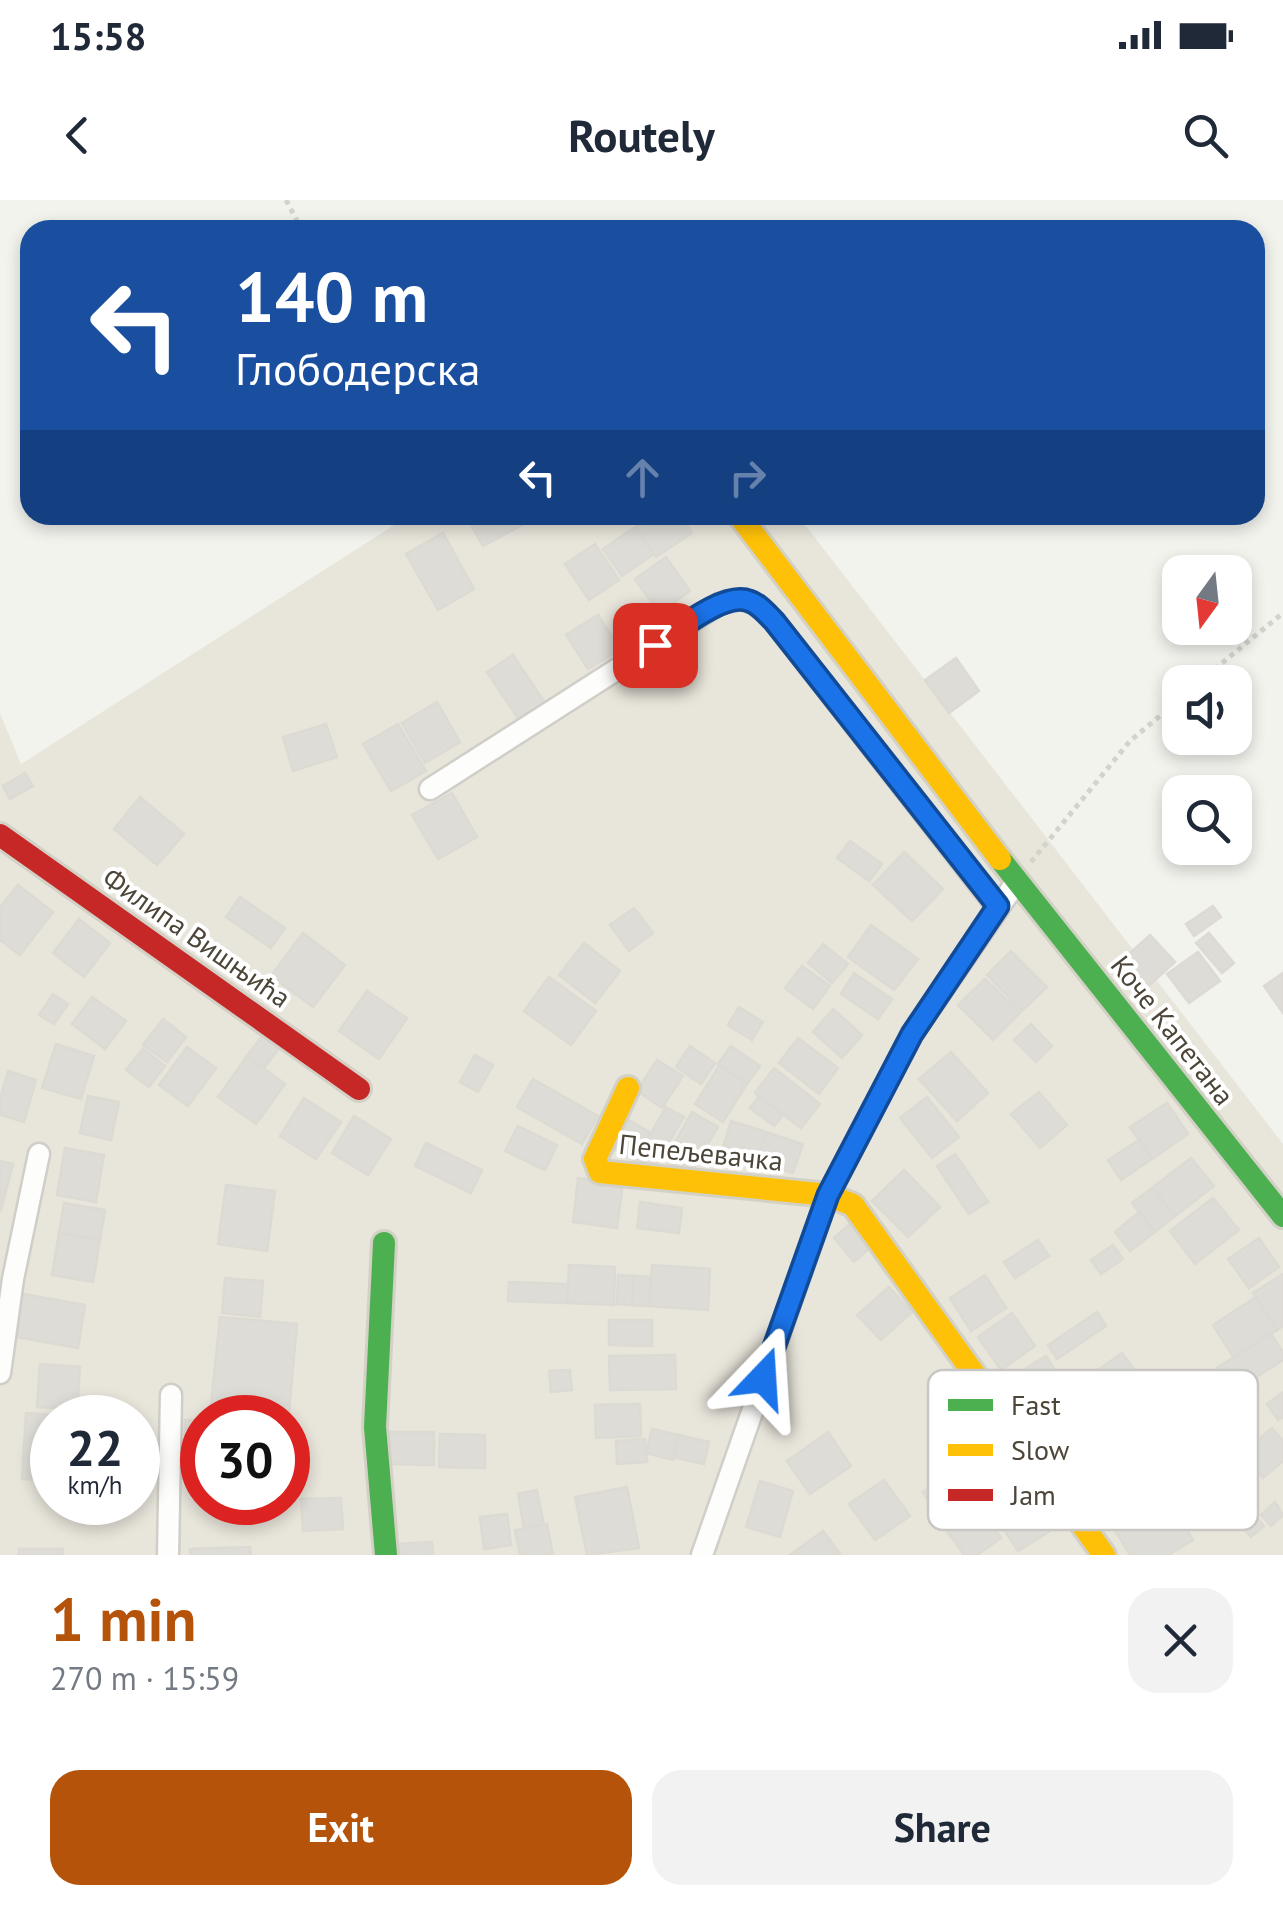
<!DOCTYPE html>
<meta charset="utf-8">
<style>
:root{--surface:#fff;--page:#f2f2f3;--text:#1f2937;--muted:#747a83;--accent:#b45309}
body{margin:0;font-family:"PT Sans",sans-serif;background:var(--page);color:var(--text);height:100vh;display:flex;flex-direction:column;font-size:38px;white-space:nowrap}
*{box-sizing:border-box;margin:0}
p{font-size:32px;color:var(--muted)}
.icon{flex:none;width:55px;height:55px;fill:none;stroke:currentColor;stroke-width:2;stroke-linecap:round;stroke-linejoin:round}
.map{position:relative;height:1355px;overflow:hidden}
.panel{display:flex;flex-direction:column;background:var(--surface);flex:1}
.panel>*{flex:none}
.top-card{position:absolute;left:20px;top:20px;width:1245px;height:305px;border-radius:30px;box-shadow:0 5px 15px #0003;background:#1a4fa0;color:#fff;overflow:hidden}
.needle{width:65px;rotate:195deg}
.controls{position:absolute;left:1162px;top:355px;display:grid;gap:20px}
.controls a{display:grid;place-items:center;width:90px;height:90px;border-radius:20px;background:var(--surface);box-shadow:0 5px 15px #0003;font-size:50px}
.speed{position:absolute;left:30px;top:1195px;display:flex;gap:20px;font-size:50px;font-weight:700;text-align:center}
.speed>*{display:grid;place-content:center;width:130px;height:130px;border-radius:50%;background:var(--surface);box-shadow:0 5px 15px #0003;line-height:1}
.speed small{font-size:25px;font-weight:400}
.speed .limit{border:15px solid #d22;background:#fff;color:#111}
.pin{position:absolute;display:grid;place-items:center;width:85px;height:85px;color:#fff;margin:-42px;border-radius:20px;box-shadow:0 5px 15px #0006}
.me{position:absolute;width:110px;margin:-55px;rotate:20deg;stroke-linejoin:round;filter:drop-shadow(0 0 8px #0008)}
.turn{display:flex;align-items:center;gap:35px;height:210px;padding:0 50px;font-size:45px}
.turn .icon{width:130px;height:130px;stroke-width:2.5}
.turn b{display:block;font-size:70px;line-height:85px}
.lanes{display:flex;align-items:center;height:95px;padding:0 50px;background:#0003;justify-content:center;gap:50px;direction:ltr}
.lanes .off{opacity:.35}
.round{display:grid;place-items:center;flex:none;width:105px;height:105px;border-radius:30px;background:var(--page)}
.overview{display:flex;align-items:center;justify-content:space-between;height:170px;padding:0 50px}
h1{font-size:60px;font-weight:700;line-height:75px;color:var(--accent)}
.action{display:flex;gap:20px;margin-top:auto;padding:20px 50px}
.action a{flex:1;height:115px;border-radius:30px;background:var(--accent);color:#fff;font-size:40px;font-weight:700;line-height:115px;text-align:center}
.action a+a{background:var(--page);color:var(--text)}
.status{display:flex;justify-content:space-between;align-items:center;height:70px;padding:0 50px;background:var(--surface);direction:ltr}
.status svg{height:28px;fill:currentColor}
header{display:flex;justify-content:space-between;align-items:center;height:130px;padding:0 50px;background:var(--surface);font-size:45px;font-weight:700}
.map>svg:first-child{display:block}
</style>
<div class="status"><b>15:58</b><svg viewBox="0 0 49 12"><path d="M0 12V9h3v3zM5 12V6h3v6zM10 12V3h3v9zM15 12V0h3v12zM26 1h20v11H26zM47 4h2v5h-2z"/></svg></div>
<header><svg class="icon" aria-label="back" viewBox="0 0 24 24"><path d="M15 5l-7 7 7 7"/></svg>Routely<svg class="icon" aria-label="search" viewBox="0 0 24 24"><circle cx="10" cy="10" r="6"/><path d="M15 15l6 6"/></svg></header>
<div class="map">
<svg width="1283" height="1355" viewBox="0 0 1283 1355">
<rect width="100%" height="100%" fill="#f3f3ee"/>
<path fill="#e8e5db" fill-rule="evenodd" d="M410,315h381l15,11 477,618v411h-1283v-842l21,51zM52,1218h86v84h-86zM202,1218h86v84h-86z"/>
<g fill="#dddcd6" stroke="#dcdad3" stroke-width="2.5">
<path d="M479,315h46l3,7 -45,24 -14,-25z"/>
<path d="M654,315h26l12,18 -36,24 -21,-30z"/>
<path d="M635,327l19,27 -32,22 -19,-27z"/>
<path d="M443,333l31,56 -36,21 -32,-56z"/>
<path d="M595,344l24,36 -30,20 -24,-36z"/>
<path d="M666,357l24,34 -31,22 -24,-34z"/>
<path d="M598,415l22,34 -32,20 -22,-34z"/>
<path d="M513,455l32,48 -26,17 -32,-48z"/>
<path d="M956,458l23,33 -30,22 -24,-33z"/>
<path d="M437,502l23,40 -35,21 -23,-40z"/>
<path d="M326,524l11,33 -44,14 -10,-34z"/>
<path d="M398,524l28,47 -35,20 -28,-47z"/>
<path d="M25,573l8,13 -23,13 -7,-13z"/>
<path d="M452,593l25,44 -39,22 -26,-44z"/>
<path d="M140,597l44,37 -27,31 -43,-36z"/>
<path d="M850,641l32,23 -13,17 -32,-23z"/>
<path d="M904,652l39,37 -31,32 -39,-36z"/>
<path d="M18,685l35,27 -33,43 -20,-15v-33z"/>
<path d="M240,697l45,31 -14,20 -45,-31z"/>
<path d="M1213,706l8,11 -27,19 -8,-12z"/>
<path d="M634,708l19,25 -24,18 -19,-26z"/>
<path d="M79,719l31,24 -26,34 -31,-24z"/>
<path d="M871,725l47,34 -24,31 -46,-33z"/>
<path d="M303,733l42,32 -32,42 -42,-31z"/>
<path d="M1209,733l25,30 -12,10 -26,-30z"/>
<path d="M1150,735l25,27 -30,27 -25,-27z"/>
<path d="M584,743l36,28 -25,32 -36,-28z"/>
<path d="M823,744l25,20 -16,19 -24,-20z"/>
<path d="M1011,751l36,36 -25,24 -35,-36z"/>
<path d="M1198,752l22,29 -31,22 -22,-29z"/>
<path d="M802,766l28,20 -17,23 -28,-21z"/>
<path d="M854,773l38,26 -14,20 -37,-25z"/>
<path d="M1283,773v40l-19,-27z"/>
<path d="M549,777l47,34 -25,34 -47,-34z"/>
<path d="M985,779l35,34 -27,27 -35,-35z"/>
<path d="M367,791l40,27 -28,41 -40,-28z"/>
<path d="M53,794l15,10 -14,20 -15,-9z"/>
<path d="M92,797l34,24 -21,28 -33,-25z"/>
<path d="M739,807l24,15 -11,18 -24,-15z"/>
<path d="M833,809l29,26 -20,23 -29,-26z"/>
<path d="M163,819l23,18 -19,25 -24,-17z"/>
<path d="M1031,824l21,22 -16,16 -22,-22z"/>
<path d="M266,831l17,12 -19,25 -17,-12z"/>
<path d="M798,838l40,30 -19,26 -40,-31z"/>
<path d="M56,844l38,12 -13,43 -39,-11z"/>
<path d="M690,846l25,17 -14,21 -25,-17z"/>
<path d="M731,846l29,20 -13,18 -29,-20z"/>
<path d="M187,847l29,21 -28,38 -29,-21z"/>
<path d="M143,849l22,17 -16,21 -23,-17z"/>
<path d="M951,852l37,41 -31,28 -38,-42z"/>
<path d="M475,855l18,10 -15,27 -18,-10z"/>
<path d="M247,856l38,28 -29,40 -38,-27z"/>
<path d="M657,860l26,16 -21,32 -25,-17z"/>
<path d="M719,866l28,18 -24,38 -28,-18z"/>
<path d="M774,868l46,36 -19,24 -46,-35z"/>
<path d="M8,871l28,9 -12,42 -24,-7v-16z"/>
<path d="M533,879l65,37 -16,28 -65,-37z"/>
<path d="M1039,892l28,33 -27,23 -29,-34z"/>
<path d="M88,896l31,6 -8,38 -31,-7z"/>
<path d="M759,896l24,19 -9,11 -24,-18z"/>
<path d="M927,897l32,40 -27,21 -32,-40z"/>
<path d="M304,898l37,24 -25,37 -36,-23z"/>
<path d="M1167,903l21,31 -36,25 -22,-32z"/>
<path d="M666,907l18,10 -32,54 -17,-10z"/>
<path d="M692,912l26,15 -28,48 -25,-15z"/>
<path d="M354,916l37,23 -23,36 -36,-22z"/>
<path d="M627,919l24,14 -16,28 -25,-14z"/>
<path d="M731,921l35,11 -9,30 -35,-11z"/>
<path d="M518,926l39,19 -12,25 -40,-19z"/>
<path d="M766,932l37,12 -10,29 -36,-11z"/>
<path d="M1139,940l13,19 -31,21 -13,-20z"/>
<path d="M426,943l56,27 -11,23 -56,-27z"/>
<path d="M65,948l39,7 -8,47 -39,-7z"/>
<path d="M955,954l33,48 -19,12 -32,-48z"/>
<path d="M1191,958l23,28 -39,30 -23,-28z"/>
<path d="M0,961l13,3 -12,46 -1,-1z"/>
<path d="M904,970l36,37 -32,30 -36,-36z"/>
<path d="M578,978l45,5 -6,45 -44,-6z"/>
<path d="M226,985l49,6 -8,60 -49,-7z"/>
<path d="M1152,988l23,28 -20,16 -23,-29z"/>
<path d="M1213,998l26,32 -44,34 -25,-33z"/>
<path d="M640,1002l42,6 -3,25 -42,-5z"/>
<path d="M64,1003l41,7 -5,30 -41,-7z"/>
<path d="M1139,1012l16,20 -25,19 -15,-19z"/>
<path d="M853,1021l20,24 -19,17 -20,-24z"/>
<path d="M59,1033l41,7 -7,42 -41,-7z"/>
<path d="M1259,1038l20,29 -30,21 -21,-29z"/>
<path d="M1038,1040l11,16 -34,22 -11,-16z"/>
<path d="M1113,1045l10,14 -22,15 -10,-14z"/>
<path d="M569,1065l46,2 -1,38 -47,-2z"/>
<path d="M652,1065l58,4 -2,41 -59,-4z"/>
<path d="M1283,1074v52l-6,4 -24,-37z"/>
<path d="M618,1075l16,1 -2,29 -15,-1z"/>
<path d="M985,1075l21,33 -35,23 -21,-33z"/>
<path d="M634,1076l17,1 -2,29 -17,-1z"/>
<path d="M225,1078l38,3 -3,36 -38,-4z"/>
<path d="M509,1082l59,2 -1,19 -59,-2z"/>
<path d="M889,1087l23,25 -31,28 -24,-25z"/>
<path d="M18,1093l67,12 -7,43 -67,-12z"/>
<path d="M1256,1097l21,33 -43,28 -21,-33z"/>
<path d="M1097,1112l9,14 -49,33 -9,-14z"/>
<path d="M1012,1113l23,33 -34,24 -23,-33z"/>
<path d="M220,1117l77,7 -8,88 -78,-8z"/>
<path d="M609,1120h43v26l-43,-1z"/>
<path d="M1271,1134l12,18v8l-51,33 -15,-25z"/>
<path d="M1122,1153l12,16 -49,34 -11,-16z"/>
<path d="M675,1155l1,34 -66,1 -1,-34z"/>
<path d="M1046,1156l20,31 -40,25 -20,-31z"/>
<path d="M40,1164l40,3 -3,42 -40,-2z"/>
<path d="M570,1170l2,20 -21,2 -2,-21z"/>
<path d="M1283,1192v25l-5,3 -11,-16z"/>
<path d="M640,1204l1,32 -45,2 -1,-33z"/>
<path d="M26,1213l44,3 -18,2v63l-30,-2z"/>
<path d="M185,1220l17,1v35h-18z"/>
<path d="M1272,1228l11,13v20l-20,17 -20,-25z"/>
<path d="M652,1229l27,6 -6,25 -27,-7z"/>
<path d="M386,1232h48v33l-48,-1z"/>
<path d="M828,1232l23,34 -41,28 -23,-33z"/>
<path d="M440,1234l45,1v33l-46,-1z"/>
<path d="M679,1235l30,7 -5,22 -30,-7z"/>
<path d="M645,1239l2,23 -30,2 -1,-23z"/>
<path d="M996,1245l20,31 -73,47 -20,-31z"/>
<path d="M884,1280l26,36 -35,24 -26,-36z"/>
<path d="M760,1281l33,10 -13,46 -34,-10z"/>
<path d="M1130,1283l18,31 -32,18 -18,-30z"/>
<path d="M627,1287l12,61 -52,7 -12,-58z"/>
<path d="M537,1290l7,35 -20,3 -6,-34z"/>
<path d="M1043,1290l20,33 -45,28 -21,-32z"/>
<path d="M341,1298l2,31 -40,2 -2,-32z"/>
<path d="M1169,1301l24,39 -25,15h-38l-14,-23z"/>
<path d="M1275,1302l8,13 -12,11 -10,-11z"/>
<path d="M978,1304l23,34 -24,17h-13l-19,-27z"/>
<path d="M1250,1310l14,16 -13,11 -14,-16z"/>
<path d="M507,1314l4,31 -27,4 -4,-32z"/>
<path d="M547,1324l6,31h-33l-5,-25z"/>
<path d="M823,1331l18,24h-51z"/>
<path d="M432,1342l1,13h-33l-1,-11z"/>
<path d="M250,1347l1,8h-61v-6z"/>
<rect x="19" y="1349" width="44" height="6"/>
</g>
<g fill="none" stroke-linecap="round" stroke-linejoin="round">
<g stroke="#d0cec8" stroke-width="25">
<g id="street">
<path d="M430,589l289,-185c30,-10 34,-3 55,17l223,286"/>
<path d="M0,1173l13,-94 26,-125"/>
<path d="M168,1355l3,-160"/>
<path d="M702,1355l126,-360 84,-161 105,-153"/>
</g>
</g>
<g stroke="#d3d1c5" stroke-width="28">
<g id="fast">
<path d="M1000,659l283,357"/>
<path d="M384,1043l-9,184 11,128"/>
</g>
</g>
<g stroke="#d3d1c5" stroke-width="28">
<g id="slow">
<path d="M739,315l261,344"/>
<path d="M628,888l-33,71 5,13 228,23 25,10 251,350"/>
</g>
</g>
<g stroke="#d3d1c5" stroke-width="28">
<path id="jam" d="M0,635l359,254"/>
</g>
<g stroke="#d3d2cc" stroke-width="5" stroke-dasharray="5 5" stroke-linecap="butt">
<path d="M286,0l16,30"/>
<path d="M1199,482l84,-69"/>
<path d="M1031,662l99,-121 50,-42"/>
</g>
<use href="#street" stroke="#fdfdfc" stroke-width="20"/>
<use href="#fast" stroke="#4caf50" stroke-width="22"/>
<use href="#slow" stroke="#ffc107" stroke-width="22"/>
<use href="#jam" stroke="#c62828" stroke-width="22"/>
</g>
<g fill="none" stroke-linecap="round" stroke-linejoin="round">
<g stroke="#114b97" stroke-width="25">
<path id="route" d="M655,445c22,-14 69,-54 94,-44 10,3 18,13 25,20l224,285 -86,128 -84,161 -65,183"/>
</g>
<use href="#route" stroke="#1a73e8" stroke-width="18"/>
</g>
<g text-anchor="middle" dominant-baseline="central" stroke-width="8" stroke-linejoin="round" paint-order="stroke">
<g font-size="28" fill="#4c4538" stroke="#fff">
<text transform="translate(197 737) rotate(35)">Филипа Вишњића</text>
<text transform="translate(1173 830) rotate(52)">Коче Капетана</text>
<text transform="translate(701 952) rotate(6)">Пепељевачка</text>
</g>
</g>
<rect x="928" y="1170" width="330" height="160" rx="15" fill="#fff" stroke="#c9c7c3" stroke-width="2.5"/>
<rect x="948" y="1199" width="45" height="12" fill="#4caf50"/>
<rect x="948" y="1244" width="45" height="12" fill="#ffc107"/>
<rect x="948" y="1289" width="45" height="12" fill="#c62828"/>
<g font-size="28" fill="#4c4538">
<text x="1011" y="1215">Fast</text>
<text x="1011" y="1260">Slow</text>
<text x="1011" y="1305">Jam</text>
</g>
</svg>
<div class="controls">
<a><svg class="needle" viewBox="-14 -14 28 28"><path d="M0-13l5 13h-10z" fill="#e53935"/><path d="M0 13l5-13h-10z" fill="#747a83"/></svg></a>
<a><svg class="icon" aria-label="sound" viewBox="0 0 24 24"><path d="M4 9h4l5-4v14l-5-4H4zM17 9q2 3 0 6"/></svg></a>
<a><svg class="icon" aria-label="search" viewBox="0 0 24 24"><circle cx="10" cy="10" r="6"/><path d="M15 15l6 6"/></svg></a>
</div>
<div class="speed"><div>22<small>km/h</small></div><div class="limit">30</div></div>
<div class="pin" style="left:655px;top:445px;background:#d93025"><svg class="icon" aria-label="arrive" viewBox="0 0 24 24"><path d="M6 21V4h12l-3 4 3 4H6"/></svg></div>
<svg class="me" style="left:763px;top:1178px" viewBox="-20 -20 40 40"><path d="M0-17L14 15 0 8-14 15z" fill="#1a73e8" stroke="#fff" stroke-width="4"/></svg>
<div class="top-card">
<div class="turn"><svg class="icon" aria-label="left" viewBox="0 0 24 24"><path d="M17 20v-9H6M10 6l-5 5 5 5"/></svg><div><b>140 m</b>Глободерска</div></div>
<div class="lanes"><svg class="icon" aria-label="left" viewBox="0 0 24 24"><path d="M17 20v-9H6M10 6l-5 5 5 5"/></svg><svg class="icon off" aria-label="ahead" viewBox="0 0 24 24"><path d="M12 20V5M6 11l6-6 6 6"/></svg><svg class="icon off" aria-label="right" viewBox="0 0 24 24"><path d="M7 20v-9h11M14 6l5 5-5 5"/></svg></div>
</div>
</div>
<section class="panel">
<div class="overview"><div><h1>1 min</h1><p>270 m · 15:59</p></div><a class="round"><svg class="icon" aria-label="close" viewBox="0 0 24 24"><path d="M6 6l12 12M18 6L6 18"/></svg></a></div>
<div class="action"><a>Exit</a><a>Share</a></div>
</section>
